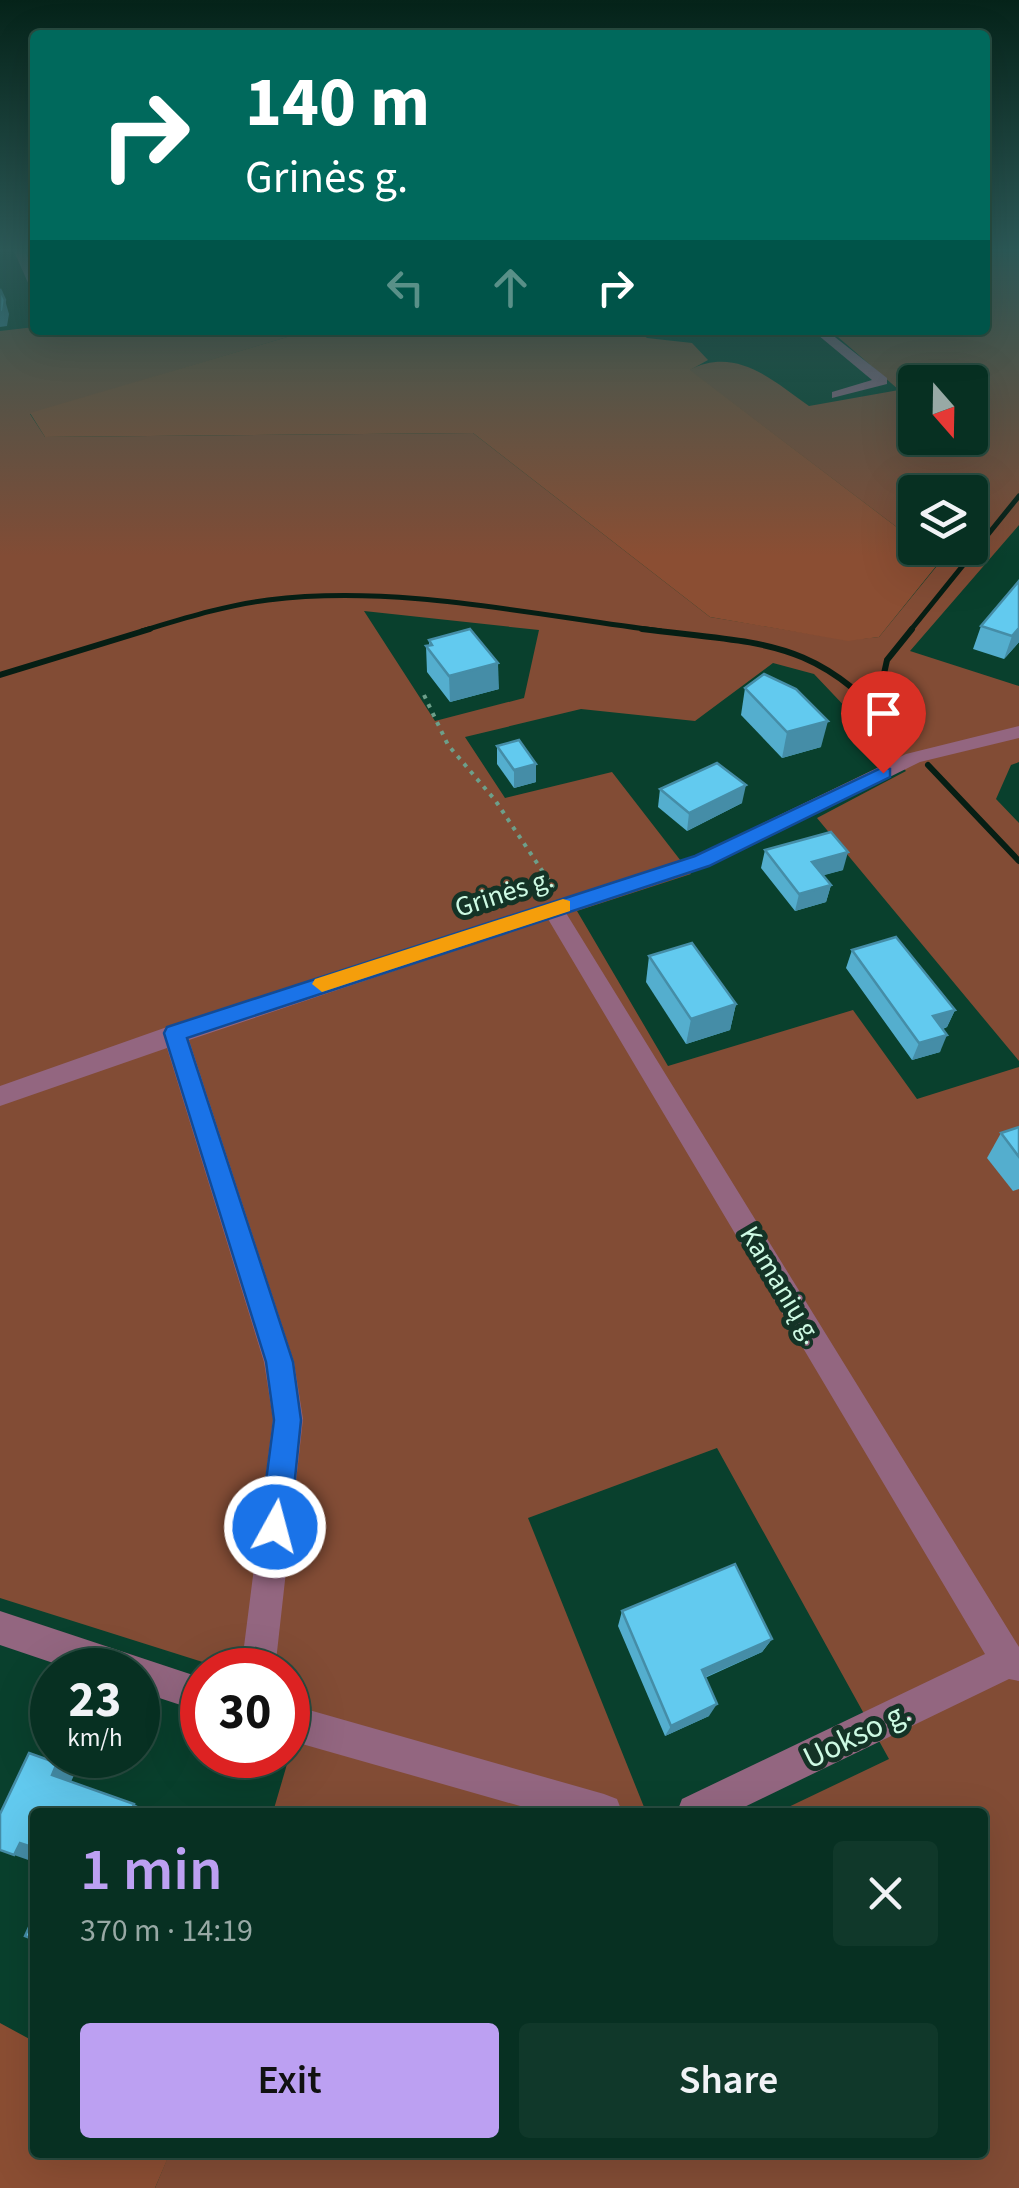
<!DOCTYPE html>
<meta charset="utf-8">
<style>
:root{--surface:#073022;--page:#10382a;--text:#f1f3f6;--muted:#98a9a5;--line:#284b40;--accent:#bca0f2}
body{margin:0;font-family:"Source Sans 3",sans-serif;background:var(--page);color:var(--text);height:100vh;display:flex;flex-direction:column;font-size:38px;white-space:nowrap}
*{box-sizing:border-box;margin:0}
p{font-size:32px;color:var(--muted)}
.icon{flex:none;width:55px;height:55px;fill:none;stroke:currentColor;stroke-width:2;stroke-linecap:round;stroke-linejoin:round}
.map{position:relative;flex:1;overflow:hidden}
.sheet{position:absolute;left:30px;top:1808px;width:958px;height:350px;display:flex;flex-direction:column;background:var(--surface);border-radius:10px;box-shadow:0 10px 40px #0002,0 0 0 2px var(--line)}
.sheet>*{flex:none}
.top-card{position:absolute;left:30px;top:30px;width:960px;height:305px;border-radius:10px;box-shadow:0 10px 40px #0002,0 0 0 2px var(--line);background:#00695c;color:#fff;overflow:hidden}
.needle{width:65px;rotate:160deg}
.controls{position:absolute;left:898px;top:365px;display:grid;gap:20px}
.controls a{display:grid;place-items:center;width:90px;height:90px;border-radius:10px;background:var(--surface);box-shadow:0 10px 40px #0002,0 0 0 2px var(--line);font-size:50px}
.speed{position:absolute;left:30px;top:1648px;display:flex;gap:20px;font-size:50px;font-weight:700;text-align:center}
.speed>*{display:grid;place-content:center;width:130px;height:130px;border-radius:50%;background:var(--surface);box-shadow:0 10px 40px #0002,0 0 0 2px var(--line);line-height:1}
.speed small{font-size:25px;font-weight:400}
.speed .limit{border:15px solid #d22;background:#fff;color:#111}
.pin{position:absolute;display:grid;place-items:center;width:85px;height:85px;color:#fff;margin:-102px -42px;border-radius:50% 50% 50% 0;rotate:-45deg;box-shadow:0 0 10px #0007}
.pin .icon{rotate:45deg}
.me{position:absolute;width:110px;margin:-55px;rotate:7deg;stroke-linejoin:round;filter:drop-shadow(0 0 8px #0008)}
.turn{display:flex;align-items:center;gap:35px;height:210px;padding:0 50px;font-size:45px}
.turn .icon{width:130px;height:130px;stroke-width:2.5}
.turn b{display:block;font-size:70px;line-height:85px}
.lanes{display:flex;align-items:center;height:95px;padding:0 50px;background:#0003;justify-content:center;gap:50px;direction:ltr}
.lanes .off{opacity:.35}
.round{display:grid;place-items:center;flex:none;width:105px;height:105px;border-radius:10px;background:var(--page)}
.summary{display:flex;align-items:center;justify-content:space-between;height:170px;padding:0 50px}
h1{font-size:60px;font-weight:600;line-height:75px;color:var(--accent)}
.cta{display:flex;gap:20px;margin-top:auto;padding:20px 50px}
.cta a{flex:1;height:115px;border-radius:10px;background:var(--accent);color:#111;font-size:40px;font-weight:600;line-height:115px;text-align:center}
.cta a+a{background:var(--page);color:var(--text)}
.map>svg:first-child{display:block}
</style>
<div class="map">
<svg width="1019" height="2188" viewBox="0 0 1019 2188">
<rect width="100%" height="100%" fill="#09402d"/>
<path fill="#824c35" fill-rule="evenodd" d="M985,249h34v276l-109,126 109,35v76l-8,3 -15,34 23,24v238l-202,-243 89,-47 -92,-97 -41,-11 -78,58 -114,-12 -116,28 40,61 107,-26 79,102 -114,37 91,155 185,-56 64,89 102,-32v1121h-864l15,-36h812v-340h-204l111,-53 -172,-311 -189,70 118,294h-373l34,-116 -19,-7v-19h-60l-228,-72v-1267l35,-4 276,3 -281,84 15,23 428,-4 237,184 138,23 31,-3 62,-76 -17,-13h46v-56h-55v49l-226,-171c47,-24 82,9 120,36l90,-16 -69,-60h155zM915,382h55v56h-55zM364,611l175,19 -15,68 -89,23z"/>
<g fill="#8b4e33">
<path d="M311,330h325l11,8 45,5 16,17 -18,10 225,171v7h9l17,12 -62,77 -31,4 -138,-24 -237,-184 -428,4 -15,-24z"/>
<path d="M0,2023l35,19v110l135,1 -15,35h-155z"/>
</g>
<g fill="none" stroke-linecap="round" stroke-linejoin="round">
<g stroke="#061e14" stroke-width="5">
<path d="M142,631c40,-12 84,-26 126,-31 130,-16 264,15 393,31"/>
<path d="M910,631l109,-135"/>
</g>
<g stroke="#061e14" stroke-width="6">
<path d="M642,629c129,16 175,8 265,114"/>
<path d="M0,675l150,-46"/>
<path d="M871,701l9,-9 7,-32 25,-31"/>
<path d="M928,765l91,96"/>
</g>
<path stroke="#6d9f8a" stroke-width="4" stroke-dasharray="4 6" stroke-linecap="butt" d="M424,695l24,50 47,55 60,90"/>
<g fill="#936680" fill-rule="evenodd">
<path d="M13,249h11l11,24v15l-6,-3z"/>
<path d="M812,330h14l61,48v6l-55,14v-6l40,-12z"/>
<path d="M1019,726v12l-99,24 -211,104 -143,47 453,734v34l-10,-2 -275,133h-57l5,-13 303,-145 -437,-735 -359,121 105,322 9,57 -28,251h-34l32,-251 -9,-57 -97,-314 -167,58v-20l167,-59 528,-171 211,-102z"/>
<path d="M0,1611l202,67v34l-64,-21v-21h-64l-74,-25z"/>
<path d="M288,1704l316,90 13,5 5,13h-81l-253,-72z"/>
</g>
</g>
<g fill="#54aece">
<path d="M1019,581v61l-15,17 -31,-10 8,-23z"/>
<path d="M429,640l70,49 -49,13 -23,-30 -1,-26 3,-1z"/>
<path d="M745,688l76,59 -39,11 -41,-43z"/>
<path d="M497,746l39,36 -22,6 -17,-24z"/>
<path d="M660,789l82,14 -55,28 -29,-24z"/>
<path d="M765,850l78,20 -20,5 8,10 -5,17 -31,9 -34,-43z"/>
<path d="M852,950l103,60 -8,17 -4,2 -3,23 -28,8 -66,-92z"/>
<path d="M649,956l87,48 -6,26 -44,14 -40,-62z"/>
<path d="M1019,1127v62l-6,2 -26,-33 14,-25z"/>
<path d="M622,1611l150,28 -10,13 -57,26 4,38 -44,20 -47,-110z"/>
</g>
<g fill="#458da7">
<path d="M5,300l4,14 -2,12 -7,1v-14z"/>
<path d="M1019,628v14l-15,17 8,-23z"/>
<path d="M498,663l1,26 -49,13 -1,-26z"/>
<path d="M828,721l-7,26 -39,11 5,-26z"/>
<path d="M536,764v18l-22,6v-18z"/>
<path d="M746,785l-4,18 -55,28 2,-18z"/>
<path d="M848,852l-5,18 -36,10 5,-18z"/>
<path d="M831,885l-5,17 -31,9 4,-17z"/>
<path d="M736,1004l-6,26 -44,14 5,-25z"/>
<path d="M955,1010l-8,17 -22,7 8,-18z"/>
<path d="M947,1035l-7,17 -28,8 7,-17z"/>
<path d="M772,1639l-10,13 -68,30 8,-12z"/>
<path d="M717,1704l-8,12 -44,20 6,-10z"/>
<path d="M57,1763l18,10 -5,11 -18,-9z"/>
<path d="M134,1804l15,8h-18z"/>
<path d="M20,1843l15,5 -1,14 -20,-7z"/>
</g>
<g fill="#62caef" stroke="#458da7" stroke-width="2.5">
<path d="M0,289l5,11 -2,12 -3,1z"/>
<path d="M1019,581v47l-7,8 -31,-10z"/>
<path d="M470,629l28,34 -49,13 -23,-30 6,-1 -3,-5z"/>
<path d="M764,674l32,15 32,32 -41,11 -42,-44z"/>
<path d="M519,740l17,24 -22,6 -17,-24z"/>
<path d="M717,763l29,22 -57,28 -29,-24z"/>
<path d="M831,832l17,20 -36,10 19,23 -32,9 -34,-44z"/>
<path d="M896,937l59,73 -22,6 14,19 -28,8 -67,-93z"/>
<path d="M692,943l44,61 -45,15 -42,-63z"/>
<path d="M1019,1127v30l-18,-24z"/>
<path d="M735,1564l37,75 -70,31 15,34 -46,22 -49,-115z"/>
<path d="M29,1753l28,10 -5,12 82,29 -3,8h-96v36l-15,-5 -6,12 -14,-5v-36z"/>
<path d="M35,1914v26l-10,-4z"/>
</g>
<linearGradient id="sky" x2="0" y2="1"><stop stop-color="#052319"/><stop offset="0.45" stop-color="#2c5957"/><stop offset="1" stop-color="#2c5957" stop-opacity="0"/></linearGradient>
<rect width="1019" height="556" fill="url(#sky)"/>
<path fill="#1a73e8" stroke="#114b97" stroke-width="2.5" d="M883,767l7,2v8l-181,89 -522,172 106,324 8,58 -11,107 -5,10 -10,4 -10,-4 -5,-10 14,-107 -8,-58 -102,-329 3,-6 528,-171z"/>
<path fill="#f59e0b" d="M563,899l7,2v10l-248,81 -10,-8 3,-5z"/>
<g text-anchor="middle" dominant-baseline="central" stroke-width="10" stroke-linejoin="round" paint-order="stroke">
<g font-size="28" fill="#cdfae3" stroke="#143326">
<text transform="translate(504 893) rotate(-18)">Grinės g.</text>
<text transform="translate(781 1285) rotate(59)">Kamanių g.</text>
</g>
<g font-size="32" fill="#cdfae3" stroke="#143326">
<text transform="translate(857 1735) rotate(-26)">Uokso g.</text>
</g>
</g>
</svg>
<div class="controls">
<a><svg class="needle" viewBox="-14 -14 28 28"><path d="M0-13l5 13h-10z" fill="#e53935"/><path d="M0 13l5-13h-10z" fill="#98a9a5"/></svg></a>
<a><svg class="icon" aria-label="layers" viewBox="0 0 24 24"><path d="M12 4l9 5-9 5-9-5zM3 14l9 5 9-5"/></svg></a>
</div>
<div class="speed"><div>23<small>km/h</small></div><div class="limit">30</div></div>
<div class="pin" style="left:883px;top:773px;background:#d93025"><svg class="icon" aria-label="arrive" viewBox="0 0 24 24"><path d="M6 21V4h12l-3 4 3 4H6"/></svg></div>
<svg class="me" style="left:275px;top:1527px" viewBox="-20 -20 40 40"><circle r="17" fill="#1a73e8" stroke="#fff" stroke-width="3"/><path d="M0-11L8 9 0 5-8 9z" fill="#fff"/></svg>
<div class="top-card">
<div class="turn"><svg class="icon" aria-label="right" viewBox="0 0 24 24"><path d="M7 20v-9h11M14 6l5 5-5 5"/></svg><div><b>140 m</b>Grinės g.</div></div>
<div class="lanes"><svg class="icon off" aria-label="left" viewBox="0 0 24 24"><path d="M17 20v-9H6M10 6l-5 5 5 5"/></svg><svg class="icon off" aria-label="ahead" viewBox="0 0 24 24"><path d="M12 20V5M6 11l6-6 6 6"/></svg><svg class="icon" aria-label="right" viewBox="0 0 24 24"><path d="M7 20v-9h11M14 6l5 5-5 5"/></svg></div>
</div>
<section class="sheet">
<div class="summary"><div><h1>1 min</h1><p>370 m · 14:19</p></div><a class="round"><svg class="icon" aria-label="close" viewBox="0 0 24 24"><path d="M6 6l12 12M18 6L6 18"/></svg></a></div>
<div class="cta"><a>Exit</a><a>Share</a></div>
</section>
</div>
